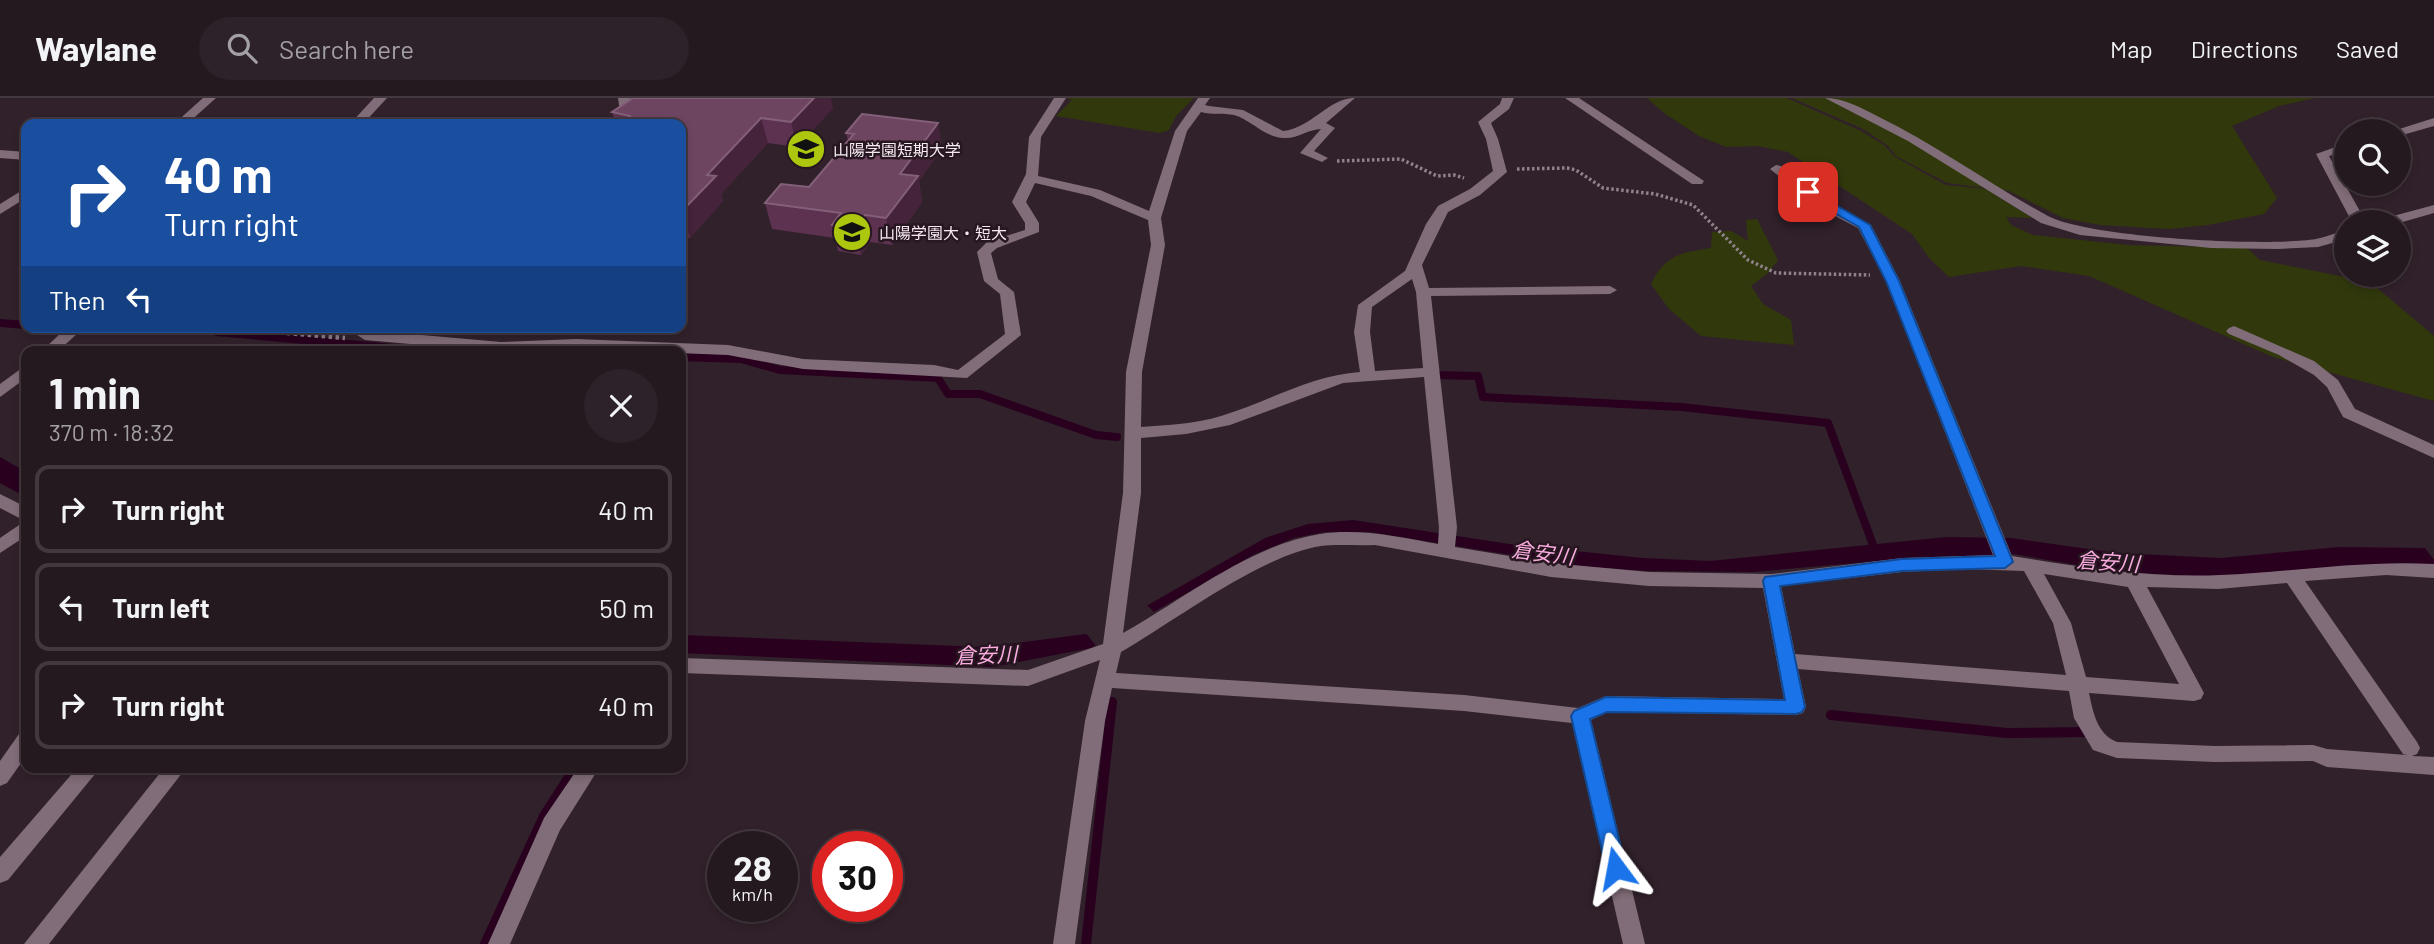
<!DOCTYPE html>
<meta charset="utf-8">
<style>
:root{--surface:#251920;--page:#2d2229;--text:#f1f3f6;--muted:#a3a0a5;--line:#42383e}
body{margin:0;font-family:Barlow,"Noto Sans JP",sans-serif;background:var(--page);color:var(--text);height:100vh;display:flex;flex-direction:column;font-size:26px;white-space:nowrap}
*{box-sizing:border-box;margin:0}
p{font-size:23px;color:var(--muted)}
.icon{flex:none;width:38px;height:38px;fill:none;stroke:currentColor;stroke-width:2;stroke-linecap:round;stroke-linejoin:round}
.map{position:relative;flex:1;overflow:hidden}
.details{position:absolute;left:21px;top:248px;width:665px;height:427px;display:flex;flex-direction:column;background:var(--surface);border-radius:14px;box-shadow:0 4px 10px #0003,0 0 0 2px var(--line)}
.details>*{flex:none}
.guide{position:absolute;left:21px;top:21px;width:665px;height:214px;border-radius:14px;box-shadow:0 4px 10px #0003,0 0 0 2px var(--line);background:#1a4fa0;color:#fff;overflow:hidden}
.buttons{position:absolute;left:2334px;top:21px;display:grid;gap:14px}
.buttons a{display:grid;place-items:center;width:77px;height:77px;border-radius:50%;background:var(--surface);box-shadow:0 4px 10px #0003,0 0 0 2px var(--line);font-size:35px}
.speed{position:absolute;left:707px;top:733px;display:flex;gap:14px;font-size:35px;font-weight:700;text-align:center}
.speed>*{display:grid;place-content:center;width:91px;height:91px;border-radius:50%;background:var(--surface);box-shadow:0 4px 10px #0003,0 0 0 2px var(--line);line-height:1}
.speed small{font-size:18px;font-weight:400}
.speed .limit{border:10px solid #d22;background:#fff;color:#111}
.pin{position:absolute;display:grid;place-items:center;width:60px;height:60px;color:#fff;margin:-30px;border-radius:14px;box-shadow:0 4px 10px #0006}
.me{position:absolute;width:77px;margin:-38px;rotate:347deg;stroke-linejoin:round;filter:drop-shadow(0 0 5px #0008)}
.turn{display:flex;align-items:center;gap:24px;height:147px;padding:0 28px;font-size:32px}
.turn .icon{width:91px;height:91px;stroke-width:2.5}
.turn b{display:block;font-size:49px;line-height:60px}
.then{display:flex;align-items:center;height:66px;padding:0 28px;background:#0003;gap:14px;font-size:26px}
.round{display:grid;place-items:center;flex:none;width:74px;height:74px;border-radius:37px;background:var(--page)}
.head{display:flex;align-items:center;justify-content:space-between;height:119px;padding:0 28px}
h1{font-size:42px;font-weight:700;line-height:52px}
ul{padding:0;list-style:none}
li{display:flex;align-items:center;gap:21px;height:88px;margin:0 14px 10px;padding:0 14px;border:4px solid var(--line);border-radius:14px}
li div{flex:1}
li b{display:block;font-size:26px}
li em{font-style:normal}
header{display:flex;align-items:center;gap:42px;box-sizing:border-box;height:98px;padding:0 35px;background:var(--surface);border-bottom:2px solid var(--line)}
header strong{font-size:33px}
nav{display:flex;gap:38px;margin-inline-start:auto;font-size:24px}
.search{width:490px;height:63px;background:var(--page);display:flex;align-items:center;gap:18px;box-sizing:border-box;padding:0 24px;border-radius:38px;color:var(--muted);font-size:26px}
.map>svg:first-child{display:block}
</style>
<header>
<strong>Waylane</strong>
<div class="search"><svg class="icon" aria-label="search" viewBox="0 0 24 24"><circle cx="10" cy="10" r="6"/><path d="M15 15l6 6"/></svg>Search here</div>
<nav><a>Map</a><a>Directions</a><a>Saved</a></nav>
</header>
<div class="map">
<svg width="2434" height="846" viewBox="0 0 2434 846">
<rect width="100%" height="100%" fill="#31212b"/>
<g fill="#31390c">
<path d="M1067,0h127l-18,18 -7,14 -9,3 -104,-17 16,-16z"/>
<path d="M1647,0h140l74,33 23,14 11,12 51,28 40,4 46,29 -26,-1 5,8 22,10 95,10 119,3 13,12 110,22 64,54v65l-161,-44 -184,-81 -68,-10 -72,11 -19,-18 -18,-25 -124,-82 -30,-6 -32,1 -27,-11 -35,-23z"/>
<path d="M1792,0h523l-36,8 -47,20 45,72 -13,16 -56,11 -40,4 -68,-4 -37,-7 -54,-27 -62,-8 -51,-27 -9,-11 -24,-16z"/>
<path d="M1757,121l21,41 -10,13 -17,13 12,18 28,16 3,25 -93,-9 -32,-27 -18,-25c15,-30 29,-31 60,-36l1,-16 19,-1 17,10 -2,-21z"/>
</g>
<g fill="#29011f">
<path d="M0,359l26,15v25l-26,-14z"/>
<path d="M1353,422l163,25 127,13 67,3 237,-24 64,1 105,15 105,5 118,-11 86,1 9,12v7l-219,10 -98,-5 -103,-18 -135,7 -126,11 -106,-1 -70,-5 -207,-34h-45l-31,6 -41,17 -162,93 -98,19 -312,-14v-18l303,12 102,-13 62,-29 117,-67 43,-14z"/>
</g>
<path fill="#31212b" d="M1146,506l9,9 -58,34 -12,-15z"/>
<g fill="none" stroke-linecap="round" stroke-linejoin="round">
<g stroke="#29011f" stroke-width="8">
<path d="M0,225l26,2"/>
<path d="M217,234l219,20"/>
<path d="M681,259l60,2 39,11 158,8 10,16h32l116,41 21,2"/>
<path d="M1431,277l47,1 5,21 198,10 147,16 48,130"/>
</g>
<g stroke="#29011f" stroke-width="10">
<path d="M1831,617l176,18 82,-1"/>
<path d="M485,846l59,-128 31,-48"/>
<path d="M1086,846l26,-242"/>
</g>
<g stroke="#8f828a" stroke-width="3.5" stroke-dasharray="2.5 2.5" stroke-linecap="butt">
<path d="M1337,63l64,-2 36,17 17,-1 10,3"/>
<path d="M1517,71l50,-1 9,2 27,18 52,6 38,11 55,55 28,13 94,2"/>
</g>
<path stroke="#8f828a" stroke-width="4.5" stroke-dasharray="3.5 3.5" stroke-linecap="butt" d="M217,229l128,11"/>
<g fill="#816d79" fill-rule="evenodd">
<path d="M203,0h13l-29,26h-13z"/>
<path d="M374,0h13l-24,26h-13z"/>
<path d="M618,0h12l3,21 -4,5h-12l4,-5z"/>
<path d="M1054,0h12l-25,39 -3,39 62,14 49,21 26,-80 23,-33h12l-5,7 4,1 34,4 40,21c29,-3 45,-33 72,-33l-29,25 9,5 -21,23 14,7 -6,4 -22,-9 21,-24c-12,0 -24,10 -37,9 -21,-1 -32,-18 -50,-23 -11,-2 -22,0 -33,-3l-14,19 -26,87 4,27 -23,127 -1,55c27,-2 54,-3 80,-11 46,-14 91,-41 139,-44l-6,-40 4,-27 47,-34 21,-47 12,-18 32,-17 23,-18 -7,-32 -8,-17 22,-18 2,-6h12l-5,11 -18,14 7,16 9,33 -27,23 -32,17 -26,53 7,23 181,-2 7,4 -7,4 -179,2 26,231 -2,20 96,16 98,9 122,2 131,-16 91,-3 -107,-274 -28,-53 -40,-21 -48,-38 6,-4 5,1 47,35 43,24 29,56 112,275c69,11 138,22 208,19 72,-3 141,-15 214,-11v14l-48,-3 -81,6 112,161 3,6 -3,6 -5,2 22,1v18l-107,-8 -14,-6 -98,1 -98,-4 -24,-8 -19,-32 -5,-27 -271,-22 8,38 -3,6 -7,2 -188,-3 -17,8 54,224h-22l-51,-221 -108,-12 -352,-23 -7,33 -30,223h-22l32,-223 15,-61 -72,26 -347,-13v-15l347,12 75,-26 20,-151 3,-121 25,-127 -3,-25 -57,-24 -56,-13 -9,19 13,21v9l-42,16 -6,5 7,26 16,13 7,43 -54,43 -164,-9 -75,-14 -152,-6 -75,3 -136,-12 -8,-5 8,-5 136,12 75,-3 152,6 75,14 131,6 24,5 47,-36 -5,-40 -16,-13 -7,-29 10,-10 38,-12v-7l-13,-21 14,-28 3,-37zM1412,181l4,13 7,76 -48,3 -5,-39 2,-25zM1424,279l15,150 -1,17c-39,-7 -79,-16 -118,-10 -70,11 -136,65 -197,99l18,-140v-55l45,-4 44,-9 113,-42zM1375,447l176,32 98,9 114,2 21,111 -178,-3 -28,12 -114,-13 -348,-22 5,-21c54,-31 140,-97 200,-106 17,-2 36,0 54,-1zM1964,471l60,2 29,52 13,52 -271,-21 -14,-68 121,-14zM2044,476l84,13 51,97 -93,-7 -15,-54zM2287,485l116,171 4,1 -80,-6 -14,-4 -98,1 -98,-4c-20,-8 -24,-30 -28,-49l105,8 7,-2 3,-6 -57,-106 71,2z"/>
<path d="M1565,0h14l125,83 -2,3h-10z"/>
<path d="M1825,0c20,0 36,10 54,19 59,29 112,68 169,99 42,22 219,31 268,23 11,-2 21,-7 31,-9v9l-29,8 -40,2 -67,-1 -131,-13 -39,-12 -133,-82z"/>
<path d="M2434,20v8l-35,10v-5h-6z"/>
<path d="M2347,45v8l-18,5 37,66h-14l-36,-68z"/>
<path d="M0,52l26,2v8l-26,-2z"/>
<path d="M26,90v10l-26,16v-10z"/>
<path d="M2434,107v8l-35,10 -19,-1 2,-3z"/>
<path d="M2234,228l80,35 24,19 17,29 79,36v13l-91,-41 -16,-30 -13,-12 -35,-20 -50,-21 -3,-3 3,-3z"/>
<path d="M67,229h66l-7,5 -48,1 -21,19h-16z"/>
<path d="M26,267v13l-26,19v-13z"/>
<path d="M0,396l26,13v29l-26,17v-15l25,-17 -25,-13z"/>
<path d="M26,634v24l-19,27 -7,3v-25l19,-27z"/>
<path d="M77,670h23l-92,112 -8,3v-26z"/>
<path d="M164,670h22l-137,176h-25z"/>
<path d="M578,670h21l-39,62 -50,114h-22l56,-126z"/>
</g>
</g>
<g fill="#5d3250">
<path d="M833,10l-36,39 -29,-4 -47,51 2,7 -33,37 -9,-1v-113h-65l-4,-12z"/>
<path d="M846,35l96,15 -23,33 3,21 -30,43 -22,-3 -9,13 -23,-4 -3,-13 -63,-9 -7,-26 44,-16 39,-46z"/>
</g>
<g fill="#45233a">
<path d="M814,0h17l2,10 -36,39 -6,-25z"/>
<path d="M761,20l7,25 -47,51 2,7 -33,37 -9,-26 26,-37z"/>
<path d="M938,25l4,25 -23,33 3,21 -30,43 -6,-27 14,-44z"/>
<path d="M865,117l5,27 -9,13 -6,-27z"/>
</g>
<g fill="#6e4561" stroke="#835f78" stroke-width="2">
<path d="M633,0h181l-23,24 -30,-4 -54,57 9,1 -35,36v-88h-60l9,-8 -18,-4z"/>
<path d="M862,16l76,9 -38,51 18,2 -32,42 -21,-3 -10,13 -23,-3 9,-12 -76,-10 16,-19 28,3 45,-53 -8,-1z"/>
</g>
<path fill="#1a73e8" stroke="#114b97" stroke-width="2" d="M1808,91l62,36 29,56 114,281 -8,6 -103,3 -122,15 25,121 -3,5 -6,2 -189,-2 -17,7 36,149 -3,6 -7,3 -7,-3 -3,-6 -35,-152 3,-5 32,-14 179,3 -22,-119 2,-4 137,-18 93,-3 -109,-275 -27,-54 -56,-32 -1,-3z"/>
<defs>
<g id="university-disc" transform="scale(2.0125)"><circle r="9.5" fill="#adc60e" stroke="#271721"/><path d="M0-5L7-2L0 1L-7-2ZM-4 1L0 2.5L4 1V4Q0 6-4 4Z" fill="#111"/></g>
</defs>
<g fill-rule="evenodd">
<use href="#university-disc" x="806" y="51"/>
<use href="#university-disc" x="852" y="134"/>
</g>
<g text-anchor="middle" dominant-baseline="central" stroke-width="5" stroke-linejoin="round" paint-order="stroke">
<g font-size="16" fill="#f4e9f0" stroke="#271721" text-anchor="start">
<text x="833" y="51">山陽学園短期大学</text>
<text x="879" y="134">山陽学園大・短大</text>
</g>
<g font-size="21" font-style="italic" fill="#faacdf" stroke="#271721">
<text transform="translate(1543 454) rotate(7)">倉安川</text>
<text transform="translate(2108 463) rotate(4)">倉安川</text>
<text transform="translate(986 556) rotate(-2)">倉安川</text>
</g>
</g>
</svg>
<div class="buttons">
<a><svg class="icon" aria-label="search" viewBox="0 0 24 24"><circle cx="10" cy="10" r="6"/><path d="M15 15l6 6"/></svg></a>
<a><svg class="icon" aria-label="layers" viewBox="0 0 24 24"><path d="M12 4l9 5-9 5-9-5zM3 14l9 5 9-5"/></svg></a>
</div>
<div class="speed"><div>28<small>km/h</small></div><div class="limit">30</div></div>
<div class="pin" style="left:1808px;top:94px;background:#d93025"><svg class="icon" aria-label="arrive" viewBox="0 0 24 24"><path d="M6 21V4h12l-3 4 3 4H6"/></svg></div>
<svg class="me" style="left:1616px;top:770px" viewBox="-20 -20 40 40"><path d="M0-17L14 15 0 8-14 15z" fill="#1a73e8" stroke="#fff" stroke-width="4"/></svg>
<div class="guide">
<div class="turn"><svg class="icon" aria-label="right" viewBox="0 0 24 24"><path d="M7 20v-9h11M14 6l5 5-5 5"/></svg><div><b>40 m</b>Turn right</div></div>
<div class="then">Then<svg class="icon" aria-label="left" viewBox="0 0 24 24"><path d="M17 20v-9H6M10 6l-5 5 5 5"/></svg></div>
</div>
<section class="details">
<div class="head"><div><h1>1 min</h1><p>370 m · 18:32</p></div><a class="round"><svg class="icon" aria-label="close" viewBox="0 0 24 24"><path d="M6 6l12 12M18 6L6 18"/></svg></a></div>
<ul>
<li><svg class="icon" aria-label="right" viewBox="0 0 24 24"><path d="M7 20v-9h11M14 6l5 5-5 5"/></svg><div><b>Turn right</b></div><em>40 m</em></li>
<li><svg class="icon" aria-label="left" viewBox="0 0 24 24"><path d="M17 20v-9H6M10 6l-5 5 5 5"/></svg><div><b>Turn left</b></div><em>50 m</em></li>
<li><svg class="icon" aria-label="right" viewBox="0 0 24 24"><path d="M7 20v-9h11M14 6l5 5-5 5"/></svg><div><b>Turn right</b></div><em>40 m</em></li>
</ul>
</section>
</div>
